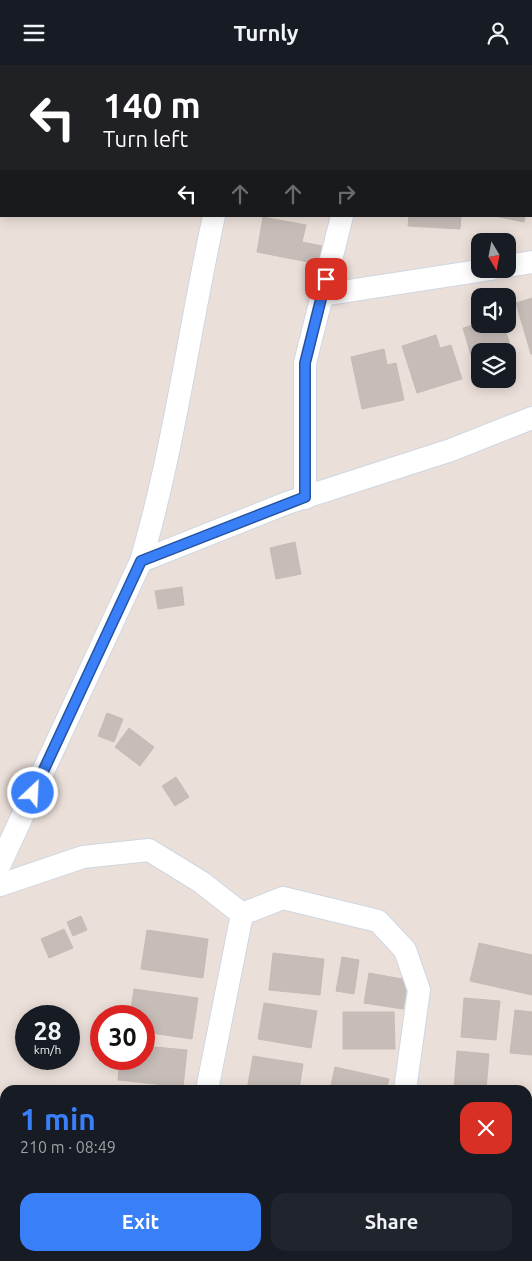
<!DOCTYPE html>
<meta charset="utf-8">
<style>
:root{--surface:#171b24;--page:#20242c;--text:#f1f3f6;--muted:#9ea1a6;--accent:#397ff8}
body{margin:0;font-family:Ubuntu,sans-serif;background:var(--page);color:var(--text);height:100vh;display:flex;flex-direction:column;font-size:19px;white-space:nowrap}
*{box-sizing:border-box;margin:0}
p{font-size:16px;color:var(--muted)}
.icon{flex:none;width:28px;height:28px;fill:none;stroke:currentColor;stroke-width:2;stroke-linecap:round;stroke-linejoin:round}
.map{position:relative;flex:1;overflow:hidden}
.drawer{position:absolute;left:0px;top:1020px;width:532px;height:176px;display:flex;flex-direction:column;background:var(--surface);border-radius:15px 15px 0 0;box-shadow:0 2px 12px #0003}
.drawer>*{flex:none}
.top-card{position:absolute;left:0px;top:0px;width:532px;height:152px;box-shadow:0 2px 12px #0003;background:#202124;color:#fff;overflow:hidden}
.needle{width:32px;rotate:170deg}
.controls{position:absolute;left:471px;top:168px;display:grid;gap:10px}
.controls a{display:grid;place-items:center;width:45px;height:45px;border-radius:10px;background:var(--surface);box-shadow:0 2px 12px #0003;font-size:25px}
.speed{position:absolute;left:15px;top:940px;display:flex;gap:10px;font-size:25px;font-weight:700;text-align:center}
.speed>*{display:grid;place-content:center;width:65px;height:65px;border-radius:50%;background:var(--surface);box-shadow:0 2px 12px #0003;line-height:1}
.speed small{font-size:12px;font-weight:400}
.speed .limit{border:8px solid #d22;background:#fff;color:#111}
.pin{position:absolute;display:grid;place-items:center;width:42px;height:42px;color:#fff;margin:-21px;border-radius:10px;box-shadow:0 2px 8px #0006}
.me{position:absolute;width:55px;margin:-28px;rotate:25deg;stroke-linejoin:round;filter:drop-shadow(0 0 4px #0008)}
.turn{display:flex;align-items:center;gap:18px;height:105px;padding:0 20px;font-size:22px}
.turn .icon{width:65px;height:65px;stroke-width:2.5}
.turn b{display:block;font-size:35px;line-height:42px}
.lanes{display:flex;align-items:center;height:48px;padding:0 20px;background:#0003;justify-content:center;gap:25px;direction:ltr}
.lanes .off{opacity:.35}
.round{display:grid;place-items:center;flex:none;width:52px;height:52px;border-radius:15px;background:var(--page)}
.overview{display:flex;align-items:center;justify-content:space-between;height:85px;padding:0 20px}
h1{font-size:30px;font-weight:700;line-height:38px;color:var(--accent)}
.action{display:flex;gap:10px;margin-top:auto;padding:10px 20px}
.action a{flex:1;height:58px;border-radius:15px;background:var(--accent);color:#fff;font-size:20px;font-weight:700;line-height:58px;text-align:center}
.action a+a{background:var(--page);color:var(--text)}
header{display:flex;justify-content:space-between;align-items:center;height:65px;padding:0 20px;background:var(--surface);font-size:22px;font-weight:700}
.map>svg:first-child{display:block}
</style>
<header><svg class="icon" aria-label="menu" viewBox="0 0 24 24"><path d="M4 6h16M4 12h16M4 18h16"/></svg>Turnly<svg class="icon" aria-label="person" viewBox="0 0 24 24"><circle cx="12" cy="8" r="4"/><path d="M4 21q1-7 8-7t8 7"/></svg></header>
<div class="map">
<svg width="532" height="1196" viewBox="0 0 532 1196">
<rect width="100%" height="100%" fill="#ebe0d9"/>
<g fill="#c6bdb9" stroke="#c6bcb3">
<path d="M433,0h51l-51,1z"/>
<path d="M501,0h31v30l-1,-29z"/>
<path d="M409,151h52l-1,13 -52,-3z"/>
<path d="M495,151h30l-1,6z"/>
<path d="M263,152l43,8 -4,17 20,4 -4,18 -61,-12z"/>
<path d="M532,233v56h-1l-15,-51z"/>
<path d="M480,258l23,1 13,37 -8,2v-12h-28v21l-4,1 -13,-45z"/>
<path d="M436,270l4,13 11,-3 11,34 -45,14 -15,-47z"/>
<path d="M384,284l3,16 9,-2 8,37 -42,9 -11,-52z"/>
<path d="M295,477l6,32 -25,5 -6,-31z"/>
<path d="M182,522l2,18 -26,4 -3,-18z"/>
<path d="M107,648l16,6 -9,23 -16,-6z"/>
<path d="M129,663l25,19 -14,19 -25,-19z"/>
<path d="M176,712l13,20 -14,9 -13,-20z"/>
<path d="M81,851l6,14 -14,6 -6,-14z"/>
<path d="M64,864l9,19 -24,10 -8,-19z"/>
<path d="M147,865l61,9 -5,39 -62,-9z"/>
<path d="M479,878l53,12v40l-62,-14z"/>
<path d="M273,888l51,6 -4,36 -51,-5z"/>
<path d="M342,892l17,3 -5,34 -18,-3z"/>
<path d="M369,908l39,7 -5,29 -39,-6z"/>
<path d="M134,924l64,9 -6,41 -48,-7v-16h-14z"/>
<path d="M464,933l36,3 -4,39 -35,-3z"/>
<path d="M264,938l53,8 -6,37 -53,-9z"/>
<path d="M515,945l17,2v43l-22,-2z"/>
<path d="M343,947h51l1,37h-52z"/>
<path d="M144,981l43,4 -4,37 -65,-7 2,-21h24z"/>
<path d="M457,986l32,3 -3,36h-32z"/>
<path d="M253,991l50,8 -4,26h-52z"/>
<path d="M335,1002l54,12 -3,11h-56z"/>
<path d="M97,1191h28l26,5h-55z"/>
<path d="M301,1191h54l-1,5h-54z"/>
<path d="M419,1191h34l-1,5h-34z"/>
<path d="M480,1191h37l-1,5h-37z"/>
</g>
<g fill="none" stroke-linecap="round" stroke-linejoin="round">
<g stroke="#cfd6e1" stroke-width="24">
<g id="street">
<path d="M247,1l1,-1"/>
<path d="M379,1v-1"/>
<path d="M508,201l24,-4"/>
<path d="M322,230l169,-26"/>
<path d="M305,433v-135l37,-147"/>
<path d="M141,496l146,-58 164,-53 81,-32"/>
<path d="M0,799l141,-303c33,-112 48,-231 73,-345"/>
<path d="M0,820l83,-28 66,-7 52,32 41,32 -35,176"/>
<path d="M242,849l41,-16 95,23 27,29 14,40 -14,100"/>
<path d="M528,1131l4,-18"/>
<path d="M528,1175l4,11"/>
<path d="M174,1196l1,-5"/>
<path d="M380,1196l1,-5"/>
</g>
</g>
<use href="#street" stroke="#fff" stroke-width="22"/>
</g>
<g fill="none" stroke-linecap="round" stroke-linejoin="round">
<g stroke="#2553a1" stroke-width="12">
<path id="route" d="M33,728l108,-232 164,-64v-134l21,-84"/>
</g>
<use href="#route" stroke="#397ff8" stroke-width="9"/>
</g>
</svg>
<div class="controls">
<a><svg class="needle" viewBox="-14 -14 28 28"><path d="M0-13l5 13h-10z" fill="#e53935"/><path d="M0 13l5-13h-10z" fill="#9ea1a6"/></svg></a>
<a><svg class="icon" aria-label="sound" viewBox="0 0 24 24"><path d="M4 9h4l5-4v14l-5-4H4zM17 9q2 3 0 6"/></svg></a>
<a><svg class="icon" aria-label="layers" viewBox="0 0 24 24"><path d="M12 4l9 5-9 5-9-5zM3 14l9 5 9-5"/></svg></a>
</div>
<div class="speed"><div>28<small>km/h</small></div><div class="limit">30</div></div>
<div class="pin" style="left:326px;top:214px;background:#d93025"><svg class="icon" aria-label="arrive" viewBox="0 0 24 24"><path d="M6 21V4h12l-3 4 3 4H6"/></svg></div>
<svg class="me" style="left:33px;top:728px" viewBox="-20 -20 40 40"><circle r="17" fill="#397ff8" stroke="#fff" stroke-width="3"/><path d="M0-11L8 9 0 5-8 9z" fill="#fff"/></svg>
<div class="top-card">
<div class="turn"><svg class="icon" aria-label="left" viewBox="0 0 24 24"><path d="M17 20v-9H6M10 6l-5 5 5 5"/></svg><div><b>140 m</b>Turn left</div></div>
<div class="lanes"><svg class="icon" aria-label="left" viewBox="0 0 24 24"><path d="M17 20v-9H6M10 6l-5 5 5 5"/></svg><svg class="icon off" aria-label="ahead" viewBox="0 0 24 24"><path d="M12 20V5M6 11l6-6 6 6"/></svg><svg class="icon off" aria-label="ahead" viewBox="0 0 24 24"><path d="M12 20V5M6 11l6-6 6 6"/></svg><svg class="icon off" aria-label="right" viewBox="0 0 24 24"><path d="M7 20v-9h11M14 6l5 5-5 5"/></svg></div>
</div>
<section class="drawer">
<div class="overview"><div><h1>1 min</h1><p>210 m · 08:49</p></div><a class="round" style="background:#d93025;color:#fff"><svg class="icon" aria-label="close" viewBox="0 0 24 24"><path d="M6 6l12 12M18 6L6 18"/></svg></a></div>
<div class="action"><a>Exit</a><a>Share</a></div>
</section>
</div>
